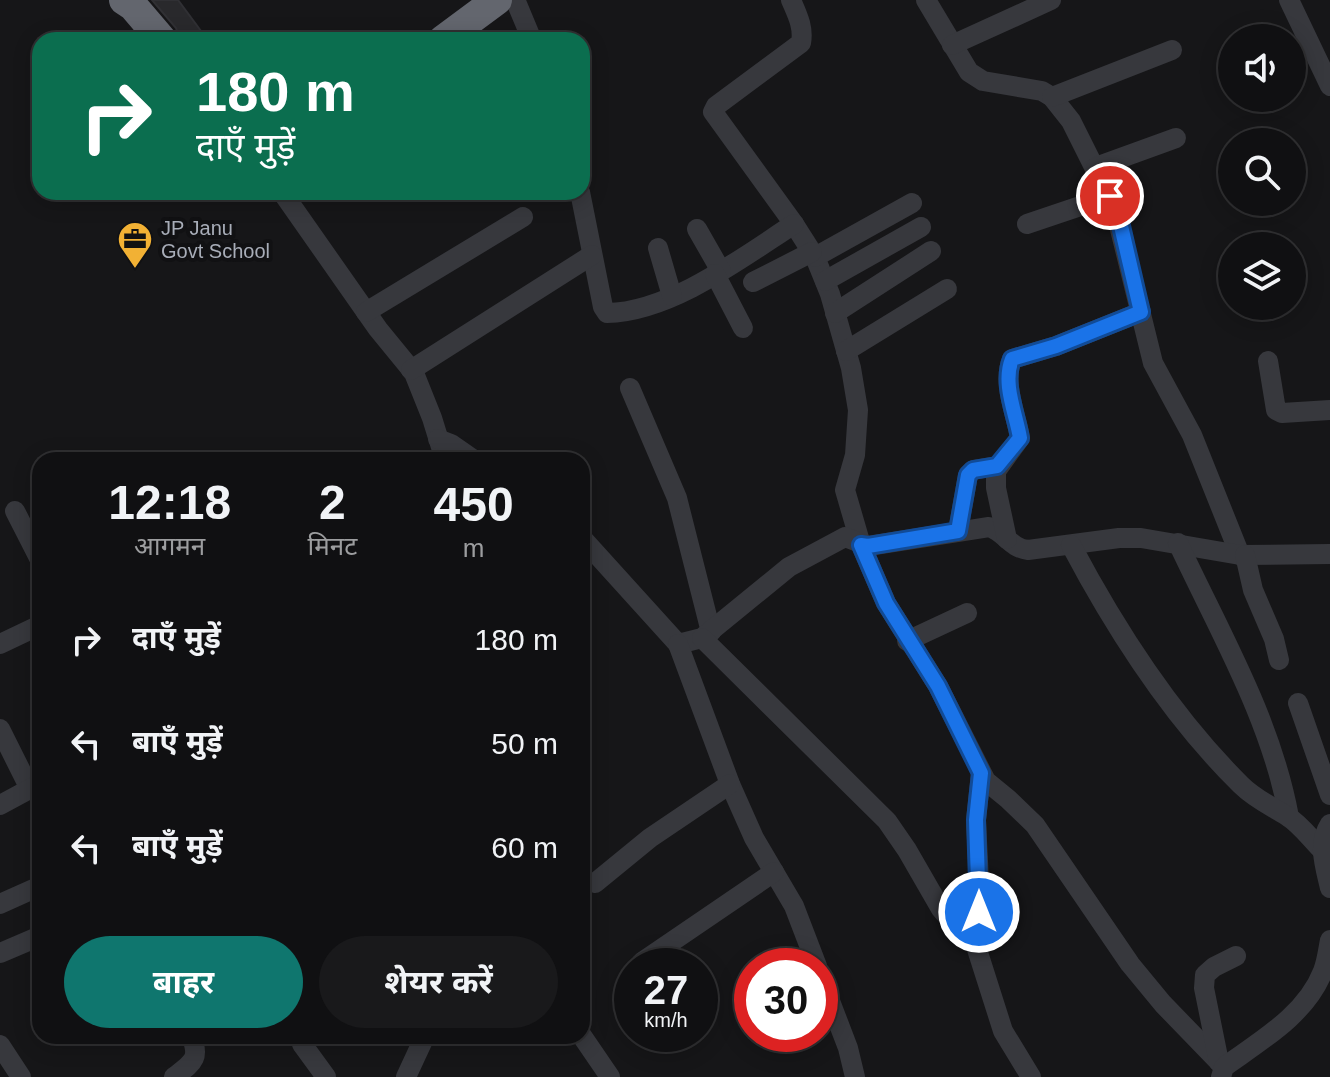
<!DOCTYPE html>
<html lang="hi">
<meta charset="utf-8">
<style>
:root{--surface:#101012;--page:#19191b;--text:#f1f3f6;--muted:#9c9d9f;--line:#303032;--accent:#0f766e}
body{margin:0;font-family:Arial,"Noto Sans Devanagari",sans-serif;background:var(--page);color:var(--text);height:100vh;display:flex;flex-direction:column;font-size:30px;white-space:nowrap}
*{box-sizing:border-box;margin:0}
p{font-size:26px;color:var(--muted)}
.icon{flex:none;width:44px;height:44px;fill:none;stroke:currentColor;stroke-width:2;stroke-linecap:round;stroke-linejoin:round}
.map{position:relative;flex:1;overflow:hidden}
.panel{position:absolute;left:32px;top:452px;width:558px;height:592px;display:flex;flex-direction:column;background:var(--surface);border-radius:24px;box-shadow:0 4px 20px #0003,0 0 0 2px var(--line)}
.panel>*{flex:none}
.hud{position:absolute;left:32px;top:32px;width:558px;height:168px;border-radius:24px;box-shadow:0 4px 20px #0003,0 0 0 2px var(--line);background:#0b6e4f;color:#fff;overflow:hidden}
.controls{position:absolute;left:1218px;top:24px;display:grid;gap:16px}
.controls a{display:grid;place-items:center;width:88px;height:88px;border-radius:50%;background:var(--surface);box-shadow:0 4px 20px #0003,0 0 0 2px var(--line);font-size:40px}
.speed{position:absolute;left:614px;top:948px;display:flex;gap:16px;font-size:40px;font-weight:700;text-align:center}
.speed>*{display:grid;place-content:center;width:104px;height:104px;border-radius:50%;background:var(--surface);box-shadow:0 4px 20px #0003,0 0 0 2px var(--line);line-height:1}
.speed small{font-size:20px;font-weight:400}
.speed .limit{border:12px solid #d22;background:#fff;color:#111}
.pin{position:absolute;display:grid;place-items:center;width:68px;height:68px;color:#fff;margin:-34px;border:4px solid #fff;border-radius:50%;box-shadow:0 2px 8px #0007}
.me{position:absolute;width:88px;margin:-44px;rotate:0deg;stroke-linejoin:round;filter:drop-shadow(0 0 6px #0008)}
.turn{display:flex;align-items:center;gap:28px;height:168px;padding:0 32px;font-size:36px}
.turn .icon{width:104px;height:104px;stroke-width:2.5}
.turn b{display:block;font-size:56px;line-height:68px}
.eta{display:flex;justify-content:space-evenly;align-items:center;height:136px;text-align:center}
.eta b{font-size:48px;font-weight:700;line-height:56px}
.action{display:flex;gap:16px;margin-top:auto;padding:16px 32px}
.action a{flex:1;height:92px;border-radius:48px;background:var(--accent);color:#fff;font-size:32px;font-weight:700;line-height:92px;text-align:center}
.action a+a{background:var(--page);color:var(--text)}
ul{padding:0;list-style:none}
li{display:flex;align-items:center;gap:24px;height:104px;padding:0 32px}
li div{flex:1}
li b{display:block;font-size:30px}
li em{font-style:normal}
.map>svg:first-child{display:block}
</style>
<div class="map">
<svg width="1330" height="1077" viewBox="0 0 1330 1077">
<rect width="100%" height="100%" fill="#161618"/>
<path fill="#29292c" stroke="#303034" stroke-width="2" d="M152,0h26l23,31 -12,9h-9l-4,-12z"/>
<g fill="none" stroke-linecap="round" stroke-linejoin="round">
<g stroke="#37383d" stroke-width="20">
<path d="M791,0c6,14 13,27 10,43l-85,63 -3,6 81,112 21,33 15,37 21,74 7,42 -3,45 -10,35 16,55 25,58 52,83 48,95 22,18 27,26 95,139 33,40 61,63"/>
<path d="M926,0l43,72 14,9 59,10 10,6 19,24 44,88 38,154 39,72 48,120"/>
<path d="M1289,0l41,86"/>
<path d="M517,4l15,36"/>
<path d="M952,45l99,-45"/>
<path d="M1052,97l120,-47"/>
<path d="M1096,167l80,-29"/>
<path d="M282,192l96,137 36,44 18,45 13,42"/>
<path d="M580,192l23,115 4,6c64,-1 136,-56 187,-89"/>
<path d="M1027,224l83,-28"/>
<path d="M697,229l24,42"/>
<path d="M658,248l14,48"/>
<path d="M815,257l97,-54"/>
<path d="M715,274l28,54"/>
<path d="M825,281l96,-54"/>
<path d="M753,282l59,-30"/>
<path d="M366,312l157,-95"/>
<path d="M835,313l96,-62"/>
<path d="M846,351l101,-62"/>
<path d="M1268,361l8,49 6,3 48,-3"/>
<path d="M411,370l181,-115"/>
<path d="M630,388l47,110 34,134"/>
<path d="M438,439l13,5 23,16"/>
<path d="M15,511l25,49"/>
<path d="M958,531l10,-56 5,-5 24,-4"/>
<path d="M582,538l96,106 24,-6 87,-71 56,-30 23,9 121,-19c16,5 21,21 39,23l91,-12h22l99,17 90,-1"/>
<path d="M1007,539l-11,-51v-17l24,-33c-4,-25 -18,-54 -8,-79l44,-13 85,-34"/>
<path d="M1178,543c42,90 93,176 111,274"/>
<path d="M1071,545c46,87 100,171 170,240 14,14 30,21 46,31 13,8 24,23 35,34"/>
<path d="M1245,555l8,35 21,49 5,21"/>
<path d="M702,638l185,183 20,29 34,59c10,13 20,15 34,8l5,-15 -4,-82 5,-47"/>
<path d="M907,641l60,-28"/>
<path d="M0,644l40,-19"/>
<path d="M678,644l52,140 24,54 40,68 23,60"/>
<path d="M1298,703l32,92"/>
<path d="M0,729l30,60"/>
<path d="M0,805l39,-21"/>
<path d="M1330,824c-13,20 -5,42 0,64"/>
<path d="M595,883l55,-45 80,-54"/>
<path d="M0,904l40,-18"/>
<path d="M968,921l35,110 28,46"/>
<path d="M0,953l40,-17"/>
<path d="M642,962l132,-90"/>
<path d="M820,975l28,73 7,29"/>
<path d="M582,1036l28,41"/>
<path d="M302,1044l24,33"/>
<path d="M0,1045l21,32"/>
<path d="M1219,1062l-15,-74 1,-13 9,-8 22,-11"/>
<path d="M174,1077c18,-14 27,-18 17,-41"/>
<path d="M406,1077l19,-41"/>
<path d="M1221,1077l3,-10c36,-26 82,-52 99,-96 4,-10 5,-21 7,-31"/>
</g>
<g stroke="#63666e" stroke-width="30">
<path d="M124,0l9,6 29,34"/>
<path d="M443,40l54,-40"/>
</g>
</g>
<g fill="none" stroke-linecap="round" stroke-linejoin="round">
<g stroke="#114b97" stroke-width="20">
<path id="route" d="M979,912l-3,-92 5,-47 -43,-87 -52,-83 -25,-58 7,1 90,-15 10,-56 5,-5 24,-4 23,-28c-4,-25 -18,-54 -8,-79l44,-13 85,-34 -20,-86 -11,-30"/>
</g>
<use href="#route" stroke="#1a73e8" stroke-width="14"/>
</g>
<defs>
<g id="office-pin" transform="scale(1.8)"><path d="M0 17L-7.5 6A9.5 9.5 0 1 1 7.5 6Z" fill="#f2b134" stroke="#111113"/><path d="M-6-3h4V-5.5h4V-3h4V5H-6ZM-1-4.5V-3h2v-1.5ZM-6 0V1H6V0Z" fill="#111"/></g>
</defs>
<g fill-rule="evenodd">
<use href="#office-pin" x="135" y="239"/>
</g>
<g text-anchor="middle" dominant-baseline="central" stroke-width="8" stroke-linejoin="round" paint-order="stroke">
<g font-size="20" fill="#a8adb8" stroke="#111113" text-anchor="start">
<text x="161" y="228">JP Janu<tspan x="161" dy="23">Govt School</tspan></text>
</g>
</g>
</svg>
<div class="controls">
<a><svg class="icon" aria-label="sound" viewBox="0 0 24 24"><path d="M4 9h4l5-4v14l-5-4H4zM17 9q2 3 0 6"/></svg></a>
<a><svg class="icon" aria-label="search" viewBox="0 0 24 24"><circle cx="10" cy="10" r="6"/><path d="M15 15l6 6"/></svg></a>
<a><svg class="icon" aria-label="layers" viewBox="0 0 24 24"><path d="M12 4l9 5-9 5-9-5zM3 14l9 5 9-5"/></svg></a>
</div>
<div class="speed"><div>27<small>km/h</small></div><div class="limit">30</div></div>
<div class="pin" style="left:1110px;top:196px;background:#d93025"><svg class="icon" aria-label="arrive" viewBox="0 0 24 24"><path d="M6 21V4h12l-3 4 3 4H6"/></svg></div>
<svg class="me" style="left:979px;top:912px" viewBox="-20 -20 40 40"><circle r="17" fill="#1a73e8" stroke="#fff" stroke-width="3"/><path d="M0-11L8 9 0 5-8 9z" fill="#fff"/></svg>
<div class="hud">
<div class="turn"><svg class="icon" aria-label="right" viewBox="0 0 24 24"><path d="M7 20v-9h11M14 6l5 5-5 5"/></svg><div><b>180 m</b>दाएँ मुड़ें</div></div>
</div>
<section class="panel">
<div class="eta">
<div><b>12:18</b><p>आगमन</p></div>
<div><b>2</b><p>मिनट</p></div>
<div><b>450</b><p>m</p></div>
</div>
<ul>
<li><svg class="icon" aria-label="right" viewBox="0 0 24 24"><path d="M7 20v-9h11M14 6l5 5-5 5"/></svg><div><b>दाएँ मुड़ें</b></div><em>180 m</em></li>
<li><svg class="icon" aria-label="left" viewBox="0 0 24 24"><path d="M17 20v-9H6M10 6l-5 5 5 5"/></svg><div><b>बाएँ मुड़ें</b></div><em>50 m</em></li>
<li><svg class="icon" aria-label="left" viewBox="0 0 24 24"><path d="M17 20v-9H6M10 6l-5 5 5 5"/></svg><div><b>बाएँ मुड़ें</b></div><em>60 m</em></li>
</ul>
<div class="action"><a>बाहर</a><a>शेयर करें</a></div>
</section>
</div>
